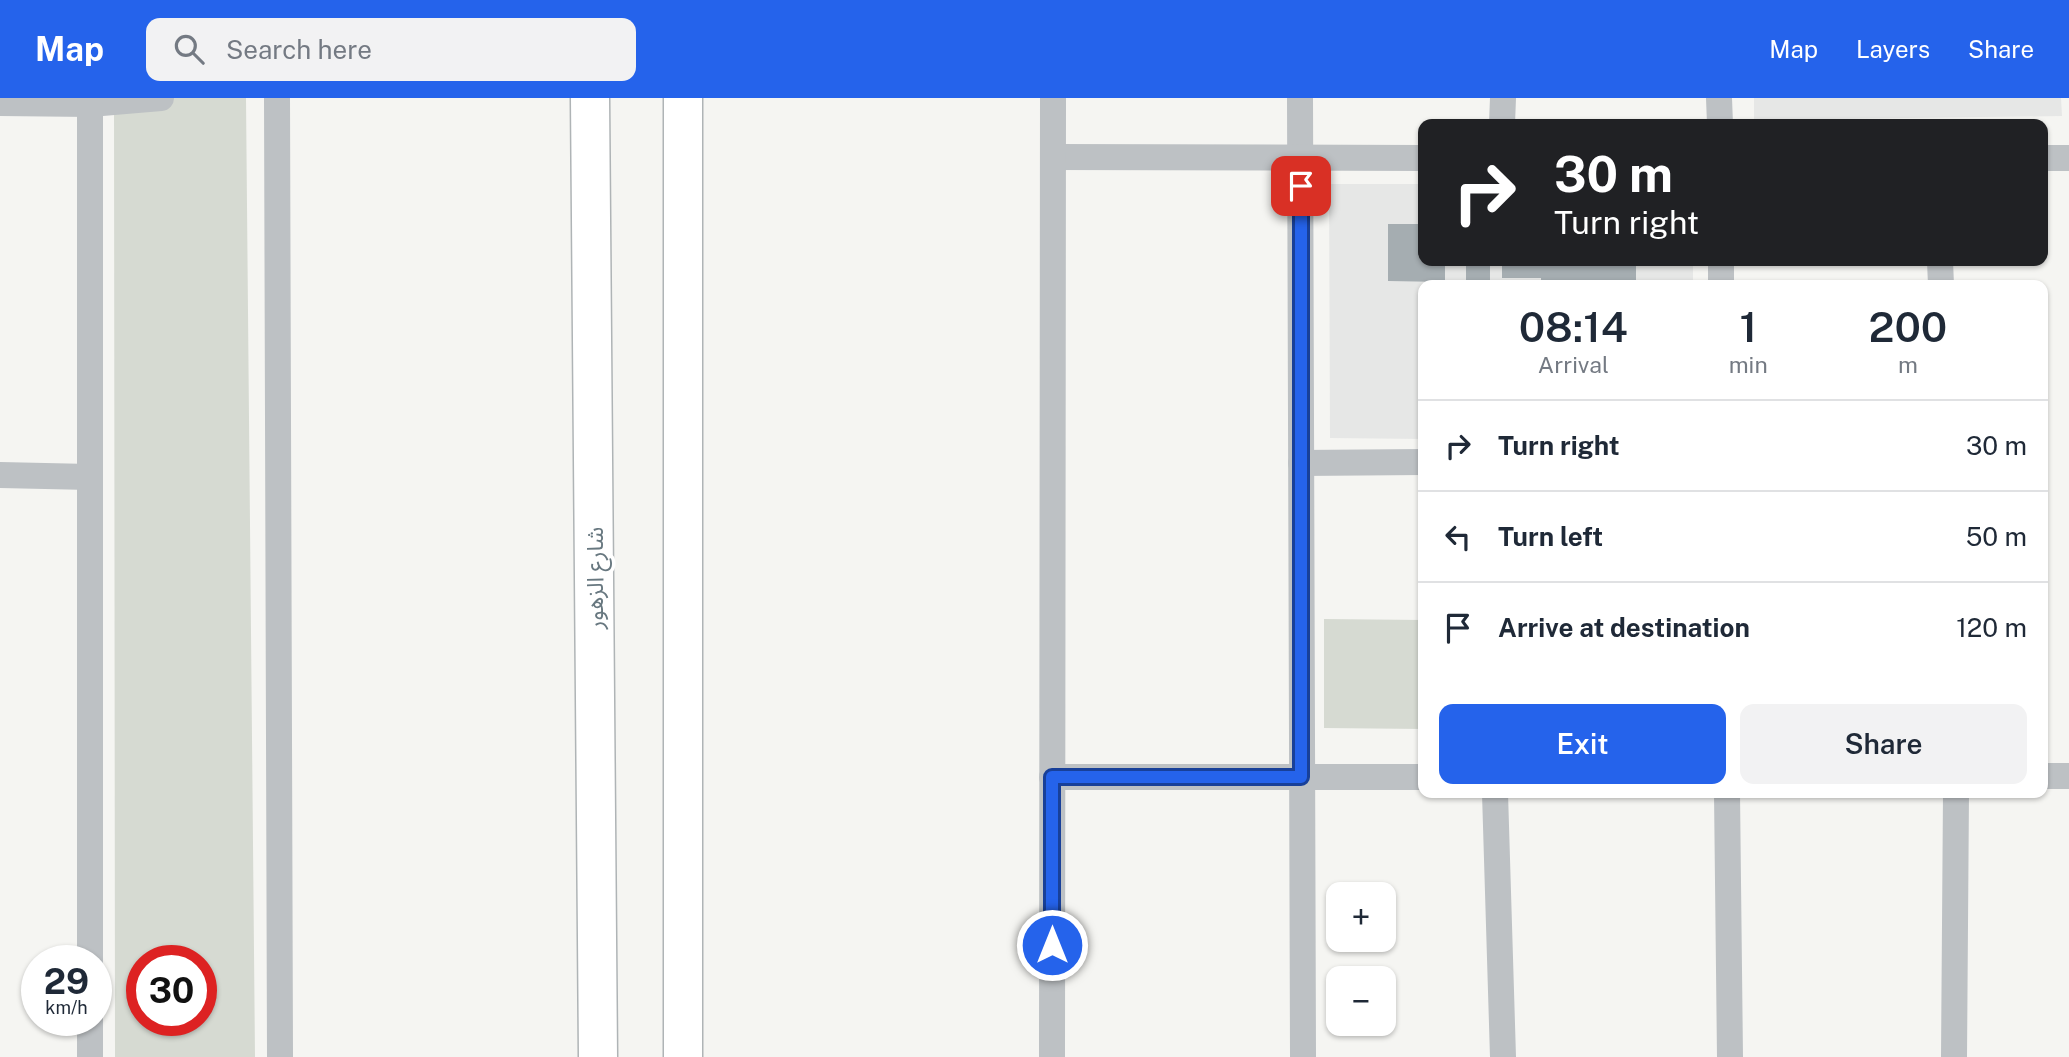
<!DOCTYPE html>
<meta charset="utf-8">
<style>
:root{--surface:#fff;--page:#f2f2f3;--text:#1f2937;--muted:#747a83;--line:#e0e1e3;--accent:#2563eb}
body{margin:0;font-family:"Public Sans","Noto Sans Arabic",sans-serif;background:var(--page);color:var(--text);height:100vh;display:flex;flex-direction:column;font-size:26px;white-space:nowrap}
*{box-sizing:border-box;margin:0}
p{font-size:23px;color:var(--muted)}
.icon{flex:none;width:38px;height:38px;fill:none;stroke:currentColor;stroke-width:2;stroke-linecap:round;stroke-linejoin:round}
.map{position:relative;flex:1;overflow:hidden}
.side{position:absolute;left:1418px;top:182px;width:630px;height:518px;display:flex;flex-direction:column;background:var(--surface);border-radius:14px;box-shadow:0 2px 5px #0004}
.side>*{flex:none}
.hud{position:absolute;left:1418px;top:21px;width:630px;height:147px;border-radius:14px;box-shadow:0 2px 5px #0004;background:#202124;color:#fff;overflow:hidden}
.tools{position:absolute;left:1326px;top:784px;display:grid;gap:14px}
.tools a{display:grid;place-items:center;width:70px;height:70px;border-radius:14px;background:var(--surface);box-shadow:0 2px 5px #0004;font-size:35px}
.speed{position:absolute;left:21px;top:847px;display:flex;gap:14px;font-size:35px;font-weight:700;text-align:center}
.speed>*{display:grid;place-content:center;width:91px;height:91px;border-radius:50%;background:var(--surface);box-shadow:0 2px 5px #0004;line-height:1}
.speed small{font-size:18px;font-weight:400}
.speed .limit{border:10px solid #d22;background:#fff;color:#111}
.pin{position:absolute;display:grid;place-items:center;width:60px;height:60px;color:#fff;margin:-30px;border-radius:14px;box-shadow:0 4px 10px #0006}
.me{position:absolute;width:77px;margin:-38px;rotate:0deg;stroke-linejoin:round;filter:drop-shadow(0 0 5px #0008)}
.turn{display:flex;align-items:center;gap:24px;height:147px;padding:0 21px;font-size:32px}
.turn .icon{width:91px;height:91px;stroke-width:2.5}
.turn b{display:block;font-size:49px;line-height:60px}
.eta{display:flex;justify-content:space-evenly;align-items:center;height:119px;text-align:center}
.eta b{font-size:42px;font-weight:600;line-height:49px}
.action{display:flex;gap:14px;margin-top:auto;padding:14px 21px}
.action a{flex:1;height:80px;border-radius:14px;background:var(--accent);color:#fff;font-size:28px;font-weight:600;line-height:80px;text-align:center}
.action a+a{background:var(--page);color:var(--text)}
ul{padding:0;list-style:none}
li{display:flex;align-items:center;gap:21px;height:91px;padding:0 21px;border-top:2px solid var(--line)}
li div{flex:1}
li b{display:block;font-size:26px}
li em{font-style:normal}
header{display:flex;align-items:center;gap:42px;box-sizing:border-box;height:98px;padding:0 35px;background:var(--accent);color:#fff}
header strong{font-size:33px}
nav{display:flex;gap:38px;margin-inline-start:auto;font-size:24px}
.search{width:490px;height:63px;background:var(--page);display:flex;align-items:center;gap:18px;box-sizing:border-box;padding:0 24px;border-radius:14px;color:var(--muted);font-size:26px}
.map>svg:first-child{display:block}
</style>
<header>
<strong>Map</strong>
<div class="search"><svg class="icon" aria-label="search" viewBox="0 0 24 24"><circle cx="10" cy="10" r="6"/><path d="M15 15l6 6"/></svg>Search here</div>
<nav><a>Map</a><a>Layers</a><a>Share</a></nav>
</header>
<div class="map">
<svg width="2069" height="959" viewBox="0 0 2069 959">
<rect width="100%" height="100%" fill="#f5f5f2"/>
<g fill="#e6e7e6">
<path d="M1754,0h307l1,18 -308,4z"/>
<path d="M1329,86h94v77h270v24h-270v154l-93,-1z"/>
</g>
<g fill="#d6dad2" fill-rule="evenodd">
<path d="M114,0h132l9,959h-140zM142,863h59v59h-59z"/>
<path d="M1324,521l99,1v109l-99,-1z"/>
</g>
<g fill="#a5adb1">
<path d="M1388,126h35v37h22v21l-57,-1z"/>
<rect x="1466" y="163" width="24" height="21"/>
<path d="M1502,163h134v24h-95v-7h-39z"/>
</g>
<g fill="none" stroke-linecap="round" stroke-linejoin="round">
<g stroke="#afb4b6" stroke-width="41">
<g id="primary">
<path d="M590,0l8,959"/>
<path d="M683,959v-959"/>
</g>
</g>
<g stroke="#bdc1c4" stroke-width="26">
<path d="M277,0l3,959"/>
<path d="M1300,0l3,959"/>
<path d="M1719,0l1,26"/>
<path d="M0,5l90,1 71,-6"/>
<path d="M1502,26l1,-26"/>
<path d="M1053,59l370,1"/>
<path d="M2042,60h27"/>
<path d="M1721,163v24"/>
<path d="M1940,163l1,24"/>
<path d="M1301,365l122,-1"/>
<path d="M0,377l90,2"/>
<path d="M2042,678h27"/>
<path d="M1052,679h371"/>
<path d="M1495,695l8,264"/>
<path d="M1727,695l3,264"/>
<path d="M90,863v-857"/>
<path d="M90,959v-37"/>
<path d="M1052,959l1,-959"/>
<path d="M1954,959l2,-264"/>
</g>
<use href="#primary" stroke="#fff" stroke-width="38"/>
</g>
<g fill="none" stroke-linecap="round" stroke-linejoin="round">
<g stroke="#184099" stroke-width="18">
<path id="route" d="M1052,847v-168h249v-591"/>
</g>
<use href="#route" stroke="#2563eb" stroke-width="12"/>
</g>
<g text-anchor="middle" dominant-baseline="central" stroke-width="7" stroke-linejoin="round" paint-order="stroke">
<g font-size="23" fill="#687880" stroke="#fff">
<text transform="translate(594 480) rotate(-90)">شارع الزهور</text>
</g>
</g>
</svg>
<div class="tools">
<a>+</a>
<a>−</a>
</div>
<div class="speed"><div>29<small>km/h</small></div><div class="limit">30</div></div>
<div class="pin" style="left:1301px;top:88px;background:#d93025"><svg class="icon" aria-label="arrive" viewBox="0 0 24 24"><path d="M6 21V4h12l-3 4 3 4H6"/></svg></div>
<svg class="me" style="left:1052px;top:847px" viewBox="-20 -20 40 40"><circle r="17" fill="#2563eb" stroke="#fff" stroke-width="3"/><path d="M0-11L8 9 0 5-8 9z" fill="#fff"/></svg>
<div class="hud">
<div class="turn"><svg class="icon" aria-label="right" viewBox="0 0 24 24"><path d="M7 20v-9h11M14 6l5 5-5 5"/></svg><div><b>30 m</b>Turn right</div></div>
</div>
<section class="side">
<div class="eta">
<div><b>08:14</b><p>Arrival</p></div>
<div><b>1</b><p>min</p></div>
<div><b>200</b><p>m</p></div>
</div>
<ul>
<li><svg class="icon" aria-label="right" viewBox="0 0 24 24"><path d="M7 20v-9h11M14 6l5 5-5 5"/></svg><div><b>Turn right</b></div><em>30 m</em></li>
<li><svg class="icon" aria-label="left" viewBox="0 0 24 24"><path d="M17 20v-9H6M10 6l-5 5 5 5"/></svg><div><b>Turn left</b></div><em>50 m</em></li>
<li><svg class="icon" aria-label="arrive" viewBox="0 0 24 24"><path d="M6 21V4h12l-3 4 3 4H6"/></svg><div><b>Arrive at destination</b></div><em>120 m</em></li>
</ul>
<div class="action"><a>Exit</a><a>Share</a></div>
</section>
</div>
